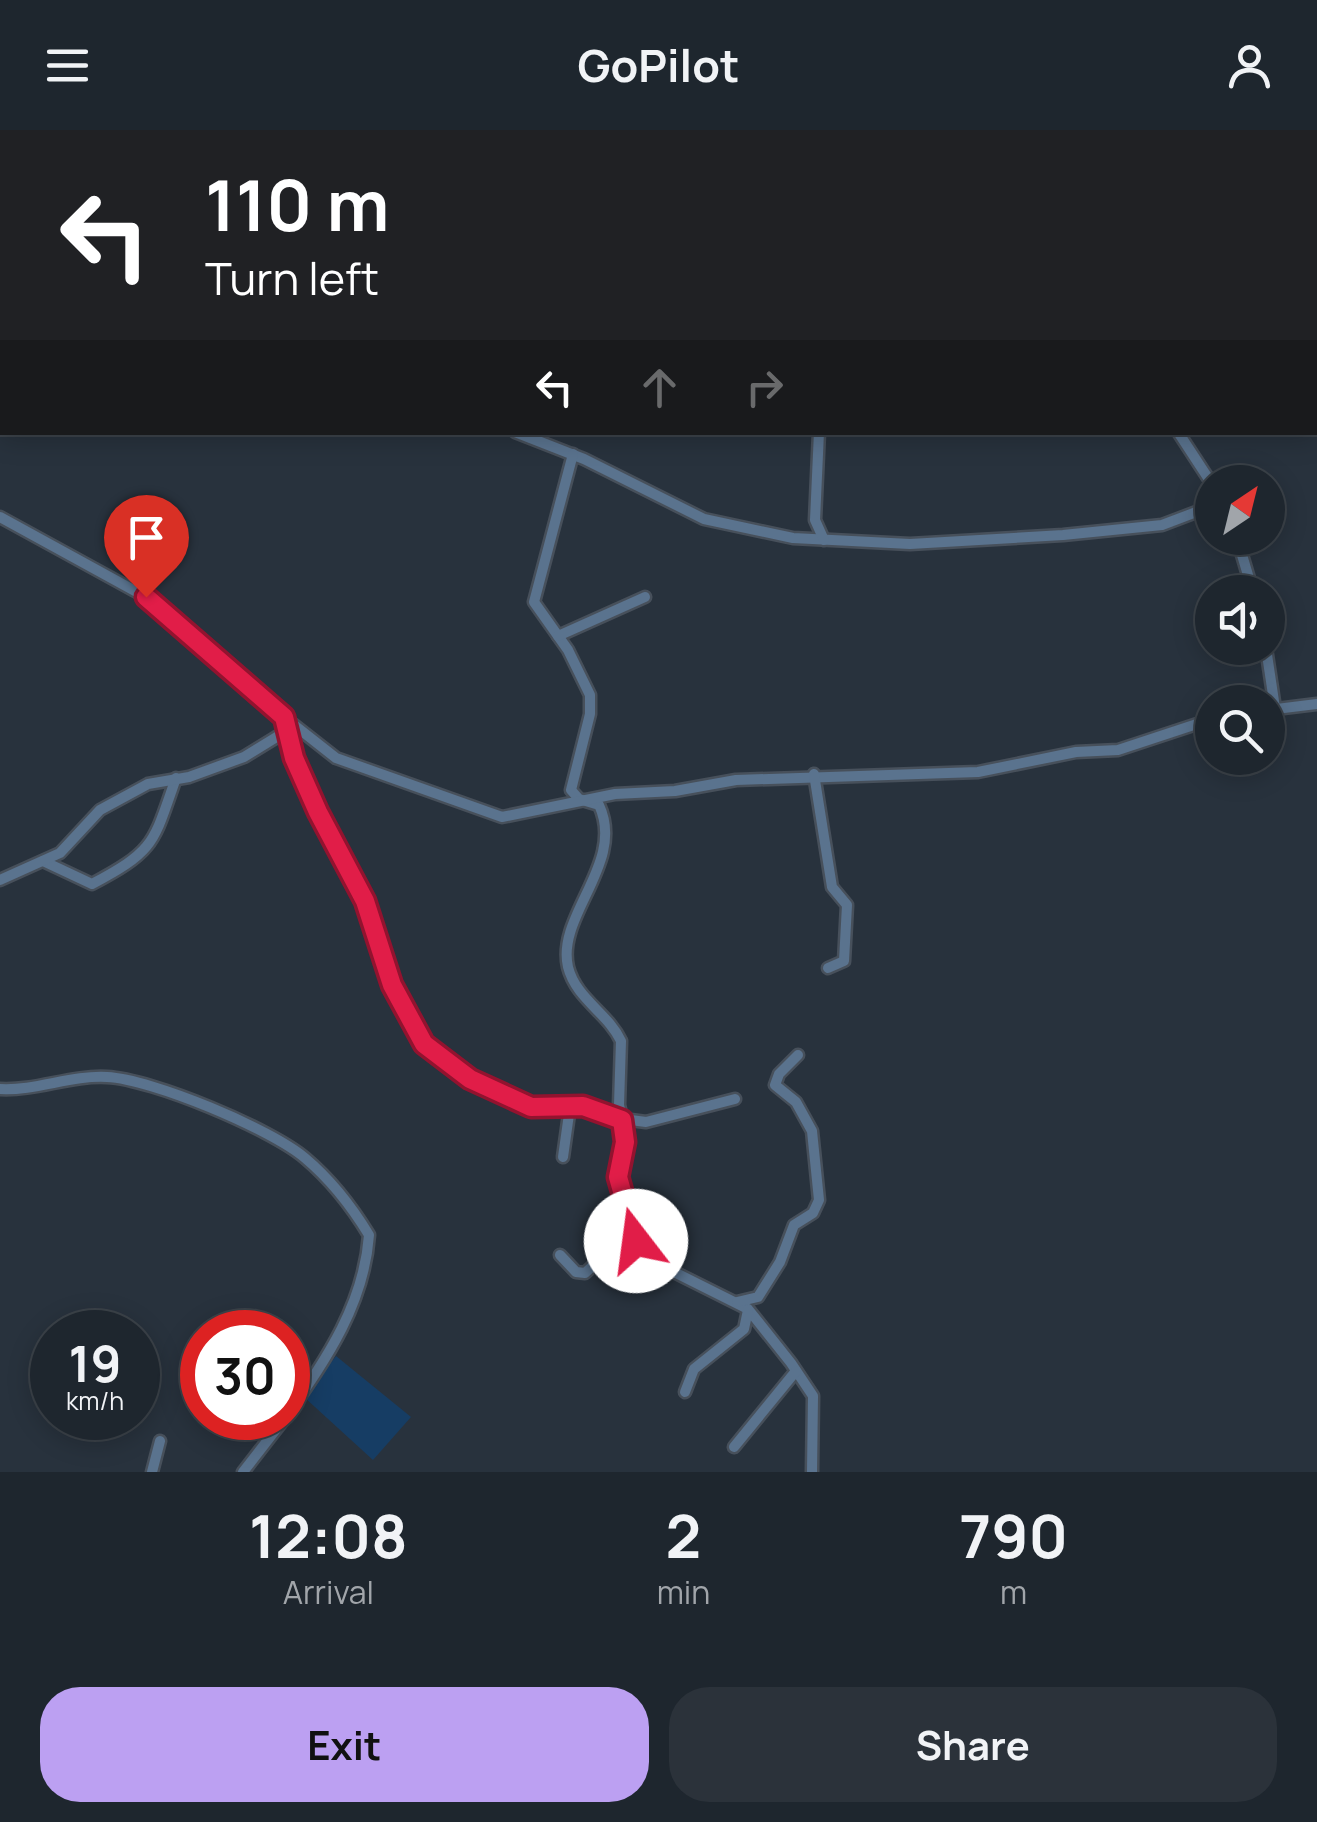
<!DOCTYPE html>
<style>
:root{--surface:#1e262e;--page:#2b323a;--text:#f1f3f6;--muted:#a1a5aa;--line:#3c434a;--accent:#bca0f2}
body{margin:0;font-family:Manrope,sans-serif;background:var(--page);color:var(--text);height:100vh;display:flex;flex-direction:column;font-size:38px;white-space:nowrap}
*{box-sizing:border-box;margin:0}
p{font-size:32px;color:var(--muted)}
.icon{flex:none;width:55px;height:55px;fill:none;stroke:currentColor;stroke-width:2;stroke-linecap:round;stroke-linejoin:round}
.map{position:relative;height:1342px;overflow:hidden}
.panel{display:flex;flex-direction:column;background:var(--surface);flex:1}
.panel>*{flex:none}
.guide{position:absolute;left:0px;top:0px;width:1318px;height:305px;box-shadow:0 5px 25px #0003,0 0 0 2px var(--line);background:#202124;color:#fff;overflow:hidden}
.needle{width:65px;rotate:35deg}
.buttons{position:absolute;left:1195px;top:335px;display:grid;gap:20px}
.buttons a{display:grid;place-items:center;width:90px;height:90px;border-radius:50%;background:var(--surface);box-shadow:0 5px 25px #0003,0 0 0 2px var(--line);font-size:50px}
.speed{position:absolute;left:30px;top:1180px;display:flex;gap:20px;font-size:50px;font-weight:700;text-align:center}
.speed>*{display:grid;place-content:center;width:130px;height:130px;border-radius:50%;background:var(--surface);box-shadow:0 5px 25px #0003,0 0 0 2px var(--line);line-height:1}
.speed small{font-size:25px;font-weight:400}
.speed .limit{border:15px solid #d22;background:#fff;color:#111}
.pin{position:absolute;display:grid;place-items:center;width:85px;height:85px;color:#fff;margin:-102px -42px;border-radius:50% 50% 50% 0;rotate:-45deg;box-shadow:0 0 10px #0007}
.pin .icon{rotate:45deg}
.me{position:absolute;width:110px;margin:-55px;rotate:345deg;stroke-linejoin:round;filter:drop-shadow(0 0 8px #0008)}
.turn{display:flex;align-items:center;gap:35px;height:210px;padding:0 40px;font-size:45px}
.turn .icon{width:130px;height:130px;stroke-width:2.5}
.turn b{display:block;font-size:70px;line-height:85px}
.lanes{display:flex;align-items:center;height:95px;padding:0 40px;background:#0003;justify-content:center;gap:50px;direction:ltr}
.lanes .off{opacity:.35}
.eta{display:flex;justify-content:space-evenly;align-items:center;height:170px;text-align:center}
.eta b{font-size:60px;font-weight:700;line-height:70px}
.cta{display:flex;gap:20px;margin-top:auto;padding:20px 40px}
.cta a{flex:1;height:115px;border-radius:40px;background:var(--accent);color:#111;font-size:40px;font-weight:700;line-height:115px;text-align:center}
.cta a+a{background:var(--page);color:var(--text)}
header{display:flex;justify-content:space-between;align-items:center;height:130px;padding:0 40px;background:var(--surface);font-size:45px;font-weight:700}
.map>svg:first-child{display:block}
</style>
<header><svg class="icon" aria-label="menu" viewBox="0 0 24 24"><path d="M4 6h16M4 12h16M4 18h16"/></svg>GoPilot<svg class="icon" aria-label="person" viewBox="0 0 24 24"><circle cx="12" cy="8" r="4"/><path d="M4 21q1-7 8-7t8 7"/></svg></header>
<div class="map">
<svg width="1317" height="1342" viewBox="0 0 1317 1342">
<rect width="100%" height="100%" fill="#28323d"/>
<path fill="#163d64" d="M336,1226l75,61 -38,43 -69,-63z"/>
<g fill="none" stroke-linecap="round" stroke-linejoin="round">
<g stroke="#47505b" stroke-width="15">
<g id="minor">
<path d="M596,0l3,2"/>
<path d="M850,0l1,2"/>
<path d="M1093,0v2"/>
<path d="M838,2l1,-2"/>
<path d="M1230,2l1,-2"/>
<path d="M0,81l2,2"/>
<path d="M1315,132h2"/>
<path d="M515,302l69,27 120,60 89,19 117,6 153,-9 99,-10 50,-19"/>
<path d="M819,302l-4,88 9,20"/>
<path d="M1178,302l34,52"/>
<path d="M573,324l-39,148 34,48 22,45v19l-19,76 8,9 20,6c27,58 -43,110 -31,162 8,32 40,46 53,74l-2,64 6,26 -7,46 18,64 20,22 92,46 43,54 22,33 -1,76"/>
<path d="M0,387l146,80 82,76 108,85 166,59 113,-23 60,-3 61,-11 242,-8 98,-20 42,-2 94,-31"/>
<path d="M1237,408l16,54"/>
<path d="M558,506l87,-39"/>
<path d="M1266,518l9,60"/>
<path d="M1268,580l49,-6"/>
<path d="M284,588l34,94 47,89 27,84 32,59 24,21 83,42 52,-1 40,13 23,3 89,-23"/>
<path d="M814,644l18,113 15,18 -3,56 -16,7"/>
<path d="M43,731l49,23c64,-34 61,-41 84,-106"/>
<path d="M0,750l60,-27 40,-43 48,-26 41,-7 55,-20 44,-27"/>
<path d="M0,959c36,2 71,-14 107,-12 45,2 164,52 198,81 25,21 47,49 64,77 -5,70 -43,124 -81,179"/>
<path d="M563,1027l7,-50"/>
<path d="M560,1125l16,17 9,1 25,-23 26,-9"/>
<path d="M737,1172l21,-5 22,-35 14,-37 19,-12 6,-13 -7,-69 -16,-29 -21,-17 4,-11 19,-19"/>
<path d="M685,1262l9,-23 50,-40 4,-19"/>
<path d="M734,1317l62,-76"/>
<path d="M152,1342l8,-31"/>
<path d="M243,1342l42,-54"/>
</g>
</g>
<g stroke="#47505b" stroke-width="19">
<g id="major">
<path d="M366,2l4,-2"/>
<path d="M0,221l2,-1"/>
<path d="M0,249l2,-7"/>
</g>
</g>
<use href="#minor" stroke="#5a738e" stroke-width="10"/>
<use href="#major" stroke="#80b4eb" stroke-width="14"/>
</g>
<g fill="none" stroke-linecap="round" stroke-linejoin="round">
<g stroke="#92132f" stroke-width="25">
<path id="route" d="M146,467l138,120 10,41 24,54 47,89 27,84 32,59 46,35 61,28 52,-1 39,14 3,22 -7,35 18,64"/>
</g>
<use href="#route" stroke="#e11d48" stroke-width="18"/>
</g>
</svg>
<div class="buttons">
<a><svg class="needle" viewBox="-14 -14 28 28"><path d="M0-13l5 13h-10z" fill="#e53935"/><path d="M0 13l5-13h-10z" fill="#a1a5aa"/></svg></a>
<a><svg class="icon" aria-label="sound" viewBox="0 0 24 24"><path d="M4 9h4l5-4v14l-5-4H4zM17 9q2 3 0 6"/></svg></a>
<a><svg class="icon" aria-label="search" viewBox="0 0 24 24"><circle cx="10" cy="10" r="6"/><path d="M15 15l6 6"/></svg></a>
</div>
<div class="speed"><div>19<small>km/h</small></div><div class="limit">30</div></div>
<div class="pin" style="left:146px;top:467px;background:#d93025"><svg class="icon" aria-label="arrive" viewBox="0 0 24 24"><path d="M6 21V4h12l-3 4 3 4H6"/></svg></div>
<svg class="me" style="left:636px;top:1111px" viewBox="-20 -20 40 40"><circle r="19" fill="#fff"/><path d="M0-13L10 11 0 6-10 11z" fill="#e11d48"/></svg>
<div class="guide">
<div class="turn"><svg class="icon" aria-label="left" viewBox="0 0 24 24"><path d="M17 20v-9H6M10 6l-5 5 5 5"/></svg><div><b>110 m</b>Turn left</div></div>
<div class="lanes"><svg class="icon" aria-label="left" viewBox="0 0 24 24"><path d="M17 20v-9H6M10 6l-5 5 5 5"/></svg><svg class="icon off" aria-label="ahead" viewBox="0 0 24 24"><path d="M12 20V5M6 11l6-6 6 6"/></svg><svg class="icon off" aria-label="right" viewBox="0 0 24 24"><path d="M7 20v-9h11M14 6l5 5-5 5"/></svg></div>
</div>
</div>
<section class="panel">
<div class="eta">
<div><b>12:08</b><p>Arrival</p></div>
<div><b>2</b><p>min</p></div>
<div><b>790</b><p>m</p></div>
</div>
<div class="cta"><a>Exit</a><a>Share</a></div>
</section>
